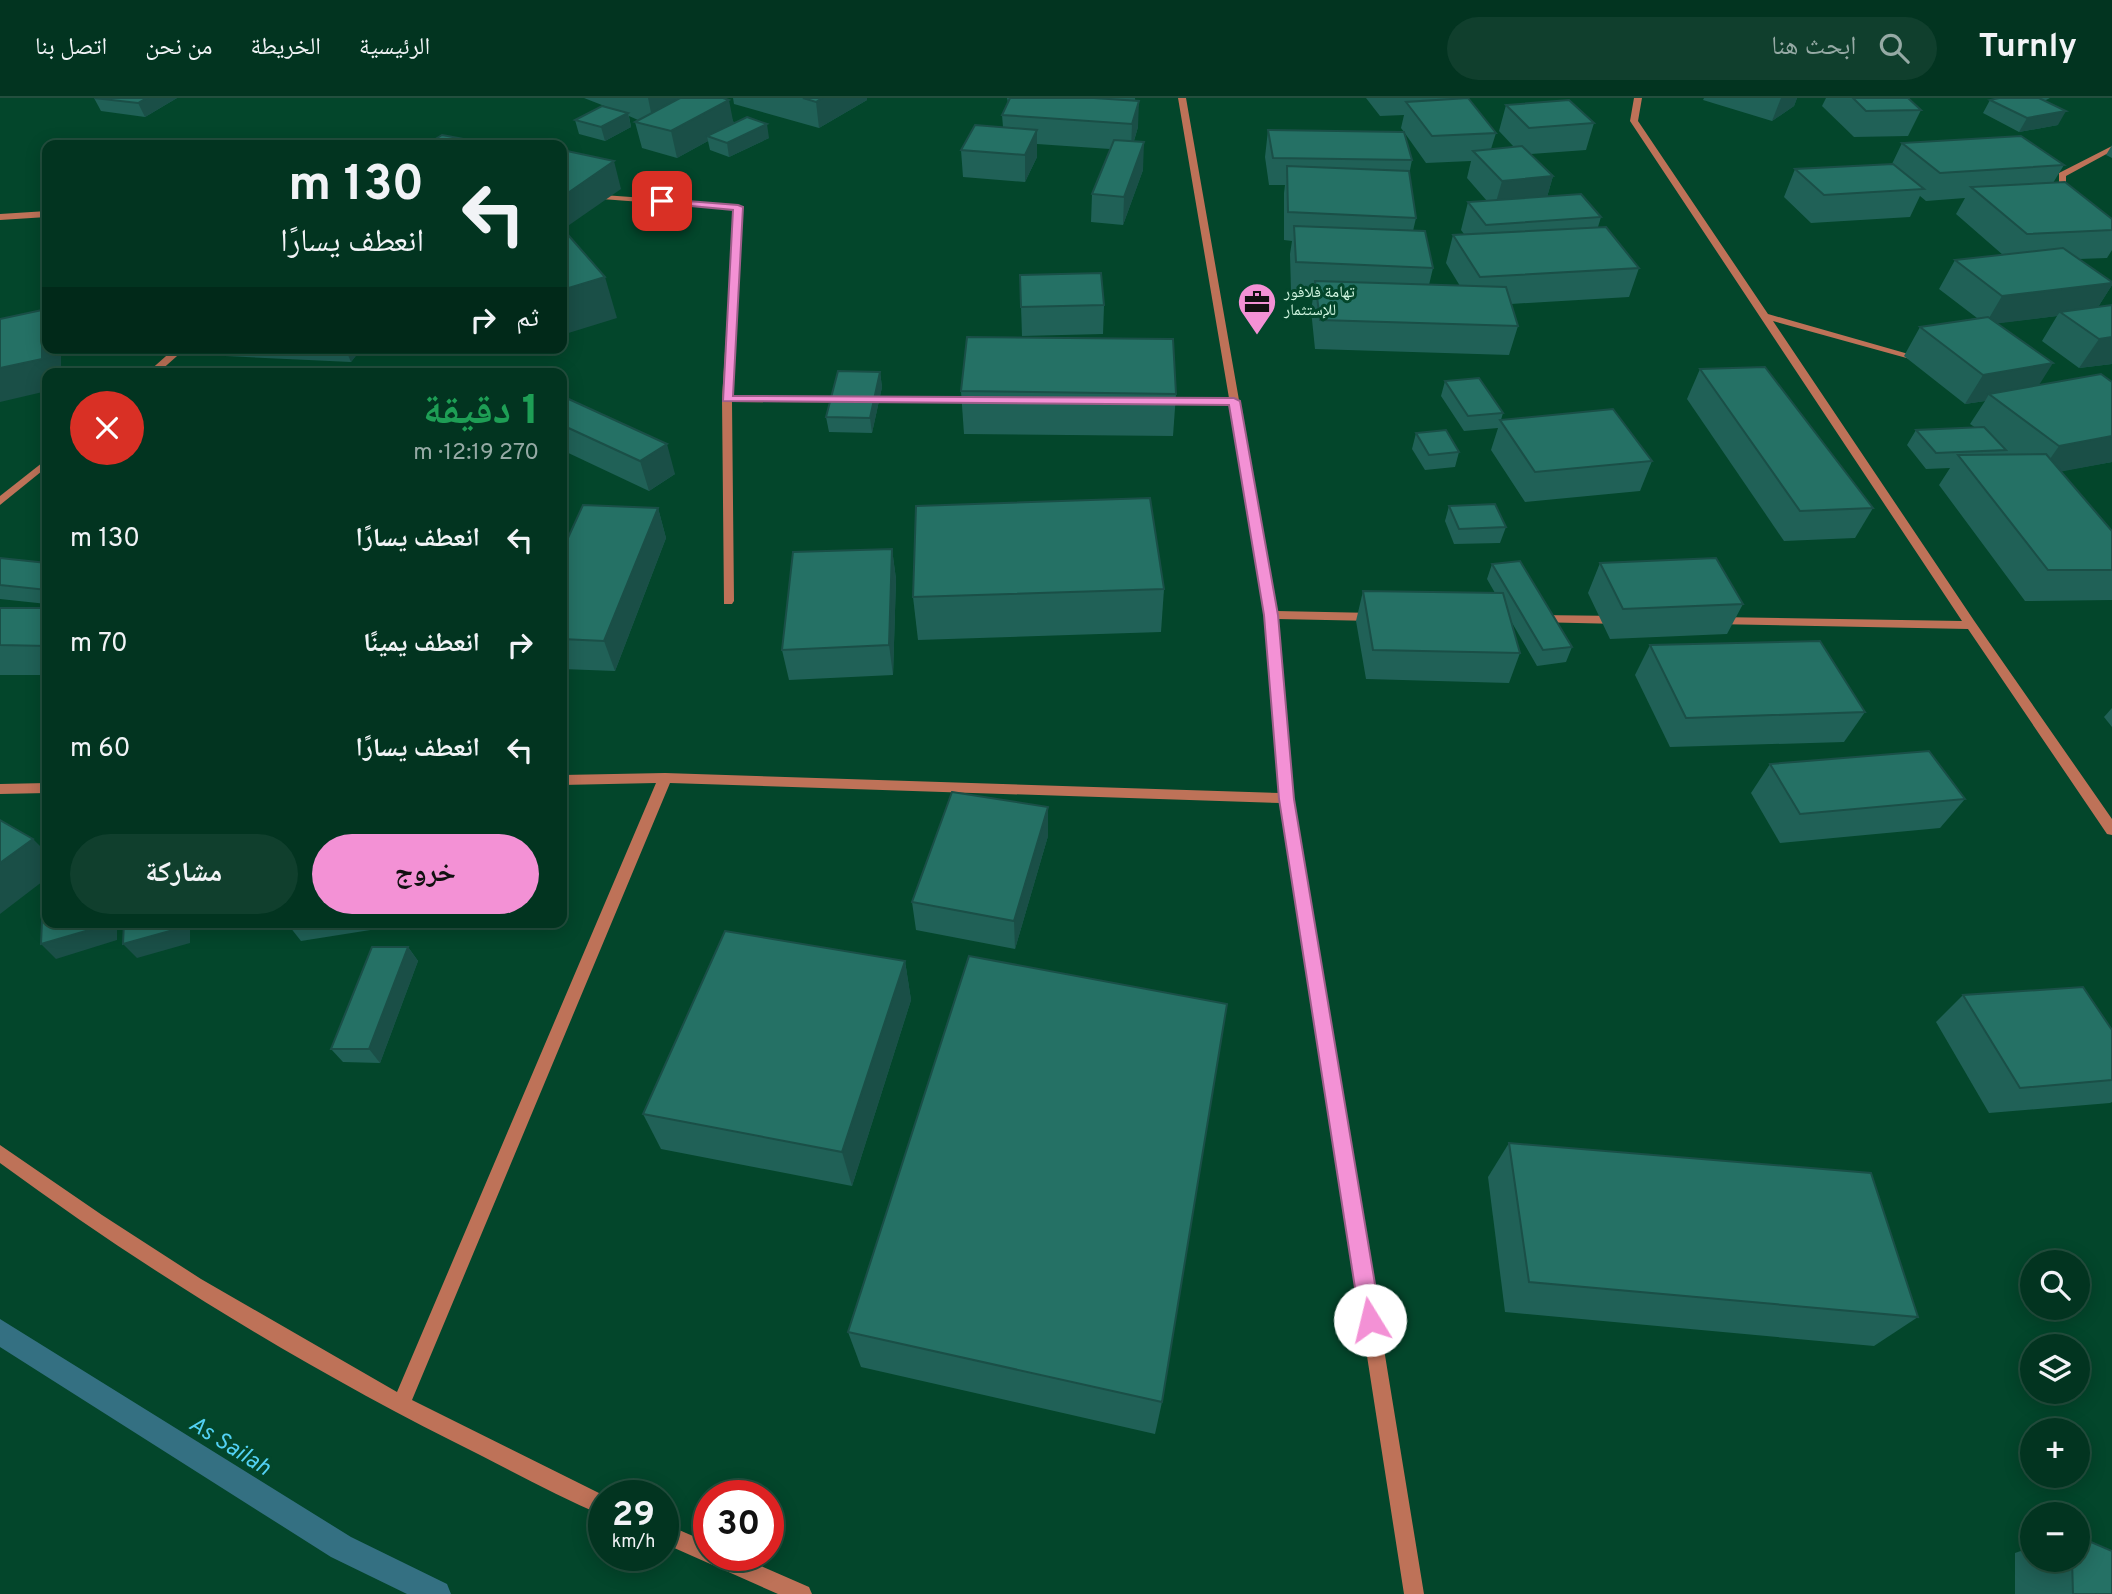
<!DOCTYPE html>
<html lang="ar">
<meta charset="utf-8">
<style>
:root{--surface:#023420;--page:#103f2d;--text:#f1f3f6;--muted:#96aaa5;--line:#234f3e;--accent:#f391d5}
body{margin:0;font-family:Overpass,"Noto Naskh Arabic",sans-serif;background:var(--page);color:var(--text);direction:rtl;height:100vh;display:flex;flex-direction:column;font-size:26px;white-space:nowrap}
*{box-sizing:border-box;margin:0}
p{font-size:23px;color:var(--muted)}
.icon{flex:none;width:38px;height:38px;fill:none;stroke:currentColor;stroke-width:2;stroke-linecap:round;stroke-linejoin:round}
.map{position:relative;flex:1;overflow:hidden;direction:ltr}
.details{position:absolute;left:42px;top:270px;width:525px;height:560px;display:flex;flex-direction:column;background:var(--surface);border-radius:14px;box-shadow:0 4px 18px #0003,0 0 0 2px var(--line);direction:rtl}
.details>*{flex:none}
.hud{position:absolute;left:42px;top:42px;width:525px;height:214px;border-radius:14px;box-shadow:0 4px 18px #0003,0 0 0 2px var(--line);direction:rtl;background:#023420;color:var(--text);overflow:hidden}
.buttons{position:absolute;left:2020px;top:1152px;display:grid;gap:14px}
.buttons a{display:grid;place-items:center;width:70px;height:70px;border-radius:50%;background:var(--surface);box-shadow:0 4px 18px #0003,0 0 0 2px var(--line);font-size:35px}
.speed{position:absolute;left:588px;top:1382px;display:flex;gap:14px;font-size:35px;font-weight:700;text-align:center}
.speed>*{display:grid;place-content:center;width:91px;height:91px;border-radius:50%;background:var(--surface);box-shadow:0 4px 18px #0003,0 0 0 2px var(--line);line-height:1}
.speed small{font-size:18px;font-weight:400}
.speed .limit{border:10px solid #d22;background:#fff;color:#111}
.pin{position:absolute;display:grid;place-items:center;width:60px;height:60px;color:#fff;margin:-30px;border-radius:14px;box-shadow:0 4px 10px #0006}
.me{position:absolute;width:77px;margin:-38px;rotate:351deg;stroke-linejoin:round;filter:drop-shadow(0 0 5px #0008)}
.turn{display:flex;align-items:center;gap:24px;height:147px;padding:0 28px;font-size:32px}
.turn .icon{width:91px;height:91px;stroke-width:2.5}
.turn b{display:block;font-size:49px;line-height:60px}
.then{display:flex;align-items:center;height:66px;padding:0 28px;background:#0003;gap:14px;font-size:26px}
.round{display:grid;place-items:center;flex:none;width:74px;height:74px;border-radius:37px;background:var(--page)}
.headline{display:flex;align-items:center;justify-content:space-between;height:119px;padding:0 28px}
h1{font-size:42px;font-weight:800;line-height:52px;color:#1e9e55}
.primary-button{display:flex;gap:14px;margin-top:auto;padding:14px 28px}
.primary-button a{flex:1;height:80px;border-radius:42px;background:var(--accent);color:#111;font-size:28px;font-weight:800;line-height:80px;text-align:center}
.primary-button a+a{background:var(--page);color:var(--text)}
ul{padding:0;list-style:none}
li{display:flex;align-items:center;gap:21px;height:105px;padding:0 28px}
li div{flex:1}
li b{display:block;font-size:26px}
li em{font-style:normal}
header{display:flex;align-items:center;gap:42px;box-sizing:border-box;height:98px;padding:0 35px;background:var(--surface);border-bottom:2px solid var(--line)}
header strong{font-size:33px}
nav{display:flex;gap:38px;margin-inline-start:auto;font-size:24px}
.search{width:490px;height:63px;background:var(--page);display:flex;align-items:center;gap:18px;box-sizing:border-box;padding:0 24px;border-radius:38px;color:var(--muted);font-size:26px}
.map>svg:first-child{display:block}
</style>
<header>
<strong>Turnly</strong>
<div class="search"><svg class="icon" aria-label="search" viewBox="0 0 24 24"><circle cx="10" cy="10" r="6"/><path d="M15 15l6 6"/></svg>ابحث هنا</div>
<nav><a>الرئيسية</a><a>الخريطة</a><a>من نحن</a><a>اتصل بنا</a></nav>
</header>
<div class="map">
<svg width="2112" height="1496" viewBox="0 0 2112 1496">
<rect width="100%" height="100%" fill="#03462b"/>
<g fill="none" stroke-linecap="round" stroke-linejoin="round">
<path fill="#347082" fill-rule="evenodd" d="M0,1221l351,218 96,47 4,10h-44l-76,-37 -331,-210z"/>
<g fill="#be7258" fill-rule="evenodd">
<path d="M1178,0h8l90,513 99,2 6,4 -6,4 -98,-2 17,179 130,796h-20l-123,-791 -611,-20 -258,617 193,96 -1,20c-42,-18 -83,-40 -124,-61 -168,-83 -329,-181 -480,-292v-18l102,70 99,64 196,113 259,-609 -94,2v-10l103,-2 615,20 -15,-178 -35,-211h-71l-5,-3 5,-3h70z"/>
<path d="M1634,0h8l-4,23 130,193 158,45 -5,3 -148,-41 202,301 137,197v16l-5,-1 -139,-205 -255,-5 -2,-3 6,-4 245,4 -332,-500z"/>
<path d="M2112,48v5l-46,25v18l4,3 -4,2 -7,-2v-24z"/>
<path d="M562,94l179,13 -9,191 249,1 5,3 -5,3 -249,-1 2,199 -2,3h-8l-2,-205 12,-190 -172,-13z"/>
<path d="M47,113v6l-47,3v-6z"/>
<path d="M175,250h11l-28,25h-11z"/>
<path d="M47,361v8l-47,38v-9z"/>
<path d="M1538,517l82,1 6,4 -6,4 -86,-2 -2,-3 2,-3z"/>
<path d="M47,685v10l-47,1v-10z"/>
<path d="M663,1425l46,20v13h29l71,31 3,7h-34l-115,-51z"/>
</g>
</g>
<g fill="#206157" fill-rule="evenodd">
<path d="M94,0h83l-32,19 -44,-6z"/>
<path d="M584,0h139l11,25 35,15 -40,19 -19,-7 -2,-9 -31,17 -35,-10 -7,-26 3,-2 -9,-4 2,11 -26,14 -26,-7 -4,-14 32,-13z"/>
<path d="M733,0h134v2l-48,28 -85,-24z"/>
<path d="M1007,0h128l3,29 -4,14 9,29 -20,55 -32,-3 1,-28 18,-45 -73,-5v13l-12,25 -62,-5 -2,-27 42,-23 -1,-12 6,-12z"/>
<path d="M1366,0h100l30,35 -5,16 23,-2 -15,-16 7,-26 88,18 -8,27 -55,4 22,22 -6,21 54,20 -3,10 41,41 -10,29 -118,7 7,22 -9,29 -194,-6 -4,-39 3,-18 -23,-1 -1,-37 2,-13 -8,-1v-47l1,-8h-16l-4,-28 3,-27 136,2 -3,-4 3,-13 -24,1zM1404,34l22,31 45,-2 -4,17 20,23 -19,1 -7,28 3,4 -11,1 -7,28 14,23 -31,-1 4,-17 -20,-37 3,-13 -7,-43 3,-15z"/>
<path d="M1704,0h93l-3,8 -22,15 -69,-21z"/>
<path d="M1826,0h82l13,12 -13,26 -54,1 -32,-31z"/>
<path d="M1999,0h51l-6,3 14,24 -39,7 -36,-19 7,-13z"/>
<path d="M1902,45l162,22 -11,18 59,36v31l-5,8 -28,1 33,23v3l-14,22 14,-2v59l-33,4 -37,-27 15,-25 -60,7 42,62 73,-3v80l-51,9 51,99v30l-87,1 -86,-116 11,-17 -24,1 -19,-24 9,-15 60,-2 -6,-4 15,-23 -20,3 -61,-48 16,-29 57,-9 -38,-29 16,-29 48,-5 -47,-41 9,-16 -39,3 -6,-5 -10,21 -99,6 -27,-26 11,-28 97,-5z"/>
<path d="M2112,47v13l-6,-3z"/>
<path d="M1020,177l84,30 -1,29 -81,2z"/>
<path d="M221,250h141l-11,14 -126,-6z"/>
<path d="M1700,271l173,139 -18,30 -71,3 -97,-142z"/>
<path d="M880,274l2,15 -10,46 -43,-1 -3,-15z"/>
<path d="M1445,283l58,32 -2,7 151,41 -12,30 -115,11 -34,-52 7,-22 -34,3 -23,-35z"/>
<path d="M961,293l215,3 -3,42 -209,-2z"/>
<path d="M562,298l113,78 -26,17 -87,-41z"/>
<path d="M1416,335l43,19 -4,15 -30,3 -13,-21z"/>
<path d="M1449,408l57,21 -6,16 -46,1 -9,-23z"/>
<path d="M658,410l8,30 -51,133 -53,-2v-118z"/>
<path d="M892,451l4,30 -3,96 -104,5 -7,-30z"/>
<path d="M0,460l47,5v41l-47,-5z"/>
<path d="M1600,465l143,41 -16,30 -117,5 -22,-46z"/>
<path d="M1492,466l80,83 -6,15 -29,4 -26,-45 9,32 -11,30 -143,-4 -10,-58 7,-30 132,2 -8,-14z"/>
<path d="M1164,491l-3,43 -243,8 -5,-43z"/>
<rect x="0" y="510" width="47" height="67"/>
<path d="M1650,547l215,67 -21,30 -174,5 -35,-72z"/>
<path d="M2112,610v19l-8,-10z"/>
<path d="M1770,666l195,35 -25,29 -160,15 -29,-50z"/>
<path d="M1048,738l-33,113 -99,-19 -4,-28z"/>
<path d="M286,824h135l-120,19z"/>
<path d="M408,849l10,14 -38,102 -37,-1 -12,-13z"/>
<path d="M905,863l6,39 -59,186 -191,-37 -18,-35z"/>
<path d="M1963,897l149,35v72l-2,1 -121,10 -53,-91z"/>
<path d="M1509,1045l409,174 -44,29 -369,-34 -17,-135z"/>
<path d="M848,1234l314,70 -7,32 -294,-67z"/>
<path d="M2032,1449v12h45l35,35h-97v-41z"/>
</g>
<g fill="#1a4f47">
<path d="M147,0h30l-32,19 -7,-14z"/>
<path d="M648,0h72l-66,29z"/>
<path d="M822,0h45v2l-48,28 -3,-26z"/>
<path d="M1781,0h16l-3,8 -22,15z"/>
<path d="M729,2l5,26 -27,10 1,5 -31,17 -6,-27z"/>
<path d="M1139,3l-1,26 -7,23 1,-26z"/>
<path d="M2066,13l-8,14 -39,7 8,-14z"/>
<path d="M628,15l3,14 -26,14 -4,-14z"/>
<path d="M767,26l2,14 -40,19 -2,-14z"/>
<path d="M1037,32v27l-12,25v-27z"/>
<path d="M1144,44l-1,28 -20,55 1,-28z"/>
<path d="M614,63l7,28 -59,41v-33z"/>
<path d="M1553,78l-8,28 -51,5 8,-28z"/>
<path d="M605,179l12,41 -55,17v-45z"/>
<path d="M2112,185v2l-17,27h-35l-3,4 -72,9 17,-29z"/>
<path d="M42,212l5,9v29h14v25h-14v18l-47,11v-34z"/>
<path d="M2112,239v27l-33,4 20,-29z"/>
<path d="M345,250h17l-11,14z"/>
<path d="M501,250h15l-14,4z"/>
<path d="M2053,265l-19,30 -45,1 -4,7 -20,3 18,-29z"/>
<path d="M880,274l2,15 -10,46 -2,-15z"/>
<path d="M2112,338v26l-74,14 21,-30z"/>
<path d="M667,346l8,30 -26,17 -9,-30z"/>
<path d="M658,410l8,30 -51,133 -11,-30z"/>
<path d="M892,451l4,30 -3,96 -4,-30z"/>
<path d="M1048,709v29l-33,113 -1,-28z"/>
<path d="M33,741l14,14v25l-47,36v-51z"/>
<path d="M103,824h14v18l-61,19 -15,-15z"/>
<path d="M177,824h13v21l-53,15 -14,-14z"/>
<path d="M408,849l10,14 -38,102 -11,-14z"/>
<path d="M905,863l6,39 -59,186 -10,-34z"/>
</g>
<g fill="#257165" stroke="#1a4f47" stroke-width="2">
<path d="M94,0h53l-9,5z"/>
<path d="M680,0h43l6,2 -58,31 -36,-9z"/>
<path d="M803,0h19l-6,4z"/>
<path d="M1010,0h84l45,3 -7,23 -130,-9z"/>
<path d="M1468,0l28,35 -64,3 -26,-34z"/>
<path d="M1853,0h55l13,12 -55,1z"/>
<path d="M1999,0h40l27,13 -39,7 -37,-18z"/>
<path d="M1569,2l25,23 -65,5 -23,-23z"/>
<path d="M602,8l26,7 -27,14 -26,-7z"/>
<path d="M747,19l20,7 -40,19 -20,-7z"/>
<path d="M975,27l62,5 -12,25 -64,-5z"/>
<path d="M1268,32l136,2 8,28 -139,-2z"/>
<path d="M442,37l54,10h-70z"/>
<path d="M2021,38l43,29 -124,8 -38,-30z"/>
<path d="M1114,42l30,2 -20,55 -32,-3z"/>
<path d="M1522,48l31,30 -51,5 -29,-30z"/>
<path d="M567,53l47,10 -52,36v-43z"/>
<path d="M1893,66l31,25 -100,6 -29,-26z"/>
<path d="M1287,68l122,5 7,47 -128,-6z"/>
<path d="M2065,84l47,37v11l-85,4 -56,-47z"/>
<path d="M1581,96l20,23 -115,8 -18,-23z"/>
<path d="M1294,128l131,5 8,37 -137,-6z"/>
<path d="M1606,129l33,41 -159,9 -27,-42z"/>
<path d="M562,130l43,49 -43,13z"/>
<path d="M2063,150l49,34v1l-110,13 -47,-36z"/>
<path d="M1101,175l3,32 -83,2 -1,-32z"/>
<path d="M1315,183l191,6 12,39 -198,-6z"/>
<path d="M2112,207v32l-13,2 -39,-27z"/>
<path d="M42,212v49l-42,9v-49z"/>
<path d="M1988,219l65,46 -70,12 -63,-48z"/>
<path d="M967,239l206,2 3,55 -215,-3z"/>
<path d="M1765,269l108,141 -73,3 -100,-142z"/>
<path d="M838,273l42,1 -10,46 -44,-1z"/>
<path d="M2101,276l11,8v54l-53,10 -70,-52z"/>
<path d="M1479,280l24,35 -35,3 -23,-35z"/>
<path d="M562,298l105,48 -27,17 -78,-36z"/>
<path d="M1613,311l39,52 -117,11 -35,-52z"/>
<path d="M1984,329l22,23 -70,3 -20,-23z"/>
<path d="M1446,332l13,22 -30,3 -13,-22z"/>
<path d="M2046,356l66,77v39h-64l-90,-115z"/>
<path d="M1150,400l14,91 -251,8 3,-91z"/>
<path d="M1495,406l11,23 -47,2 -10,-23z"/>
<path d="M583,407l75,3 -54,133 -42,-2v-88z"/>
<path d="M892,451l-3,96 -107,5 11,-98z"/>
<path d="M0,460l47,5v27l-47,-5z"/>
<path d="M1716,460l27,46 -120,5 -23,-46z"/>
<path d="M1520,463l52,86 -29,3 -51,-86z"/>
<path d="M1363,493l140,2 17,60 -147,-3z"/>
<path d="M0,510h47v38l-47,-1z"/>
<path d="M1820,543l45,71 -179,6 -36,-73z"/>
<path d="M1929,653l36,48 -165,15 -30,-50z"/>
<path d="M952,694l96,15 -34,114 -102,-19z"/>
<path d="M0,722l33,19 -33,24z"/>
<path d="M47,799v25h56v4l-62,18 2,-45z"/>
<path d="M124,824h53v7l-54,15z"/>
<path d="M725,833l180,30 -63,191 -199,-38z"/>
<path d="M372,849h36l-39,102h-38z"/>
<path d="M969,858l258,48 -65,398 -314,-70z"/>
<path d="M2083,889l29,43v50l-92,8 -57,-93z"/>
<path d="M1509,1045l362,30 47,144 -389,-35z"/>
<path d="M2077,1438l35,15v43h-39l-1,-35h5z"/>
</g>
<path fill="#f391d5" stroke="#9e5e8a" stroke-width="2" d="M662,101l76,6 5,2 -10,189 501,2 6,3 38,214 16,184 87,521 -3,7 -8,3 -7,-3 -3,-7 -81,-521 -15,-184 -35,-210 -506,-4 10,-191 -74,-7 -1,-2z"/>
<defs>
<g id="office-pin" transform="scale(2.0125)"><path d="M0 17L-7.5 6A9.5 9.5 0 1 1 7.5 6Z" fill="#f391d5" stroke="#03462b"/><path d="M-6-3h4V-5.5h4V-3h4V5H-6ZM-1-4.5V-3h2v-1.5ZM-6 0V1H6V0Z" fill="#111"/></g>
</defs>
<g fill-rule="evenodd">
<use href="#office-pin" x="1257" y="204"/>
</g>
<g text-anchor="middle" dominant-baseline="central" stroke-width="6" stroke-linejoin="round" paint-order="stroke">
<g font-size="16" fill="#d2f7e2" stroke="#03462b" text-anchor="start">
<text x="1284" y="195">تهامة فلافور<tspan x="1284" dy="18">للإستثمار</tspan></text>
</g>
<g font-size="23" font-style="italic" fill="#53d1f4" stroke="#03462b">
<text transform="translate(229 1349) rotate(32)">As Sailah</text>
</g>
</g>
</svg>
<div class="buttons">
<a><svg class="icon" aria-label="search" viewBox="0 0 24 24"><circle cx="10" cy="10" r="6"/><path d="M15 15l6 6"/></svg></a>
<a><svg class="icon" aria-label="layers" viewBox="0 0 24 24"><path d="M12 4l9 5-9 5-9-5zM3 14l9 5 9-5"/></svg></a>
<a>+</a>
<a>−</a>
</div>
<div class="speed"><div>29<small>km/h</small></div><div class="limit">30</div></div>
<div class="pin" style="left:662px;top:103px;background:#d93025"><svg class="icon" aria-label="arrive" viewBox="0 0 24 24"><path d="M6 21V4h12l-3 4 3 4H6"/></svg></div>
<svg class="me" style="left:1370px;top:1222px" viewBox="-20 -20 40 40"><circle r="19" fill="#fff"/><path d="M0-13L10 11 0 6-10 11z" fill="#f391d5"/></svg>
<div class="hud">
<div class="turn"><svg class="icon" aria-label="left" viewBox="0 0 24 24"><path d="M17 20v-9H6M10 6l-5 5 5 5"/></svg><div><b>130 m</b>انعطف يسارًا</div></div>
<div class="then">ثم<svg class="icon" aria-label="right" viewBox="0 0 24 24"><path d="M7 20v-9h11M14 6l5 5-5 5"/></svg></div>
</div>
<section class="details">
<div class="headline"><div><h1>1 دقيقة</h1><p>270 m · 12:19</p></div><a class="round" style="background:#d93025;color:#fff"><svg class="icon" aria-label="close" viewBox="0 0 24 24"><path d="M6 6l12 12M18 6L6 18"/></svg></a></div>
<ul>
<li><svg class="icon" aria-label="left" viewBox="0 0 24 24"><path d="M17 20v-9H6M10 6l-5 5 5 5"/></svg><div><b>انعطف يسارًا</b></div><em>130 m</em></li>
<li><svg class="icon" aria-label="right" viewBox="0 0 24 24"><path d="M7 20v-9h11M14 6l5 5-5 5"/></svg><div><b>انعطف يمينًا</b></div><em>70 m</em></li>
<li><svg class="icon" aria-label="left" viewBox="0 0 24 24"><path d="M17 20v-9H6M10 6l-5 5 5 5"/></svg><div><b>انعطف يسارًا</b></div><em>60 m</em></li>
</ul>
<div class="primary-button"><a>خروج</a><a>مشاركة</a></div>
</section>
</div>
